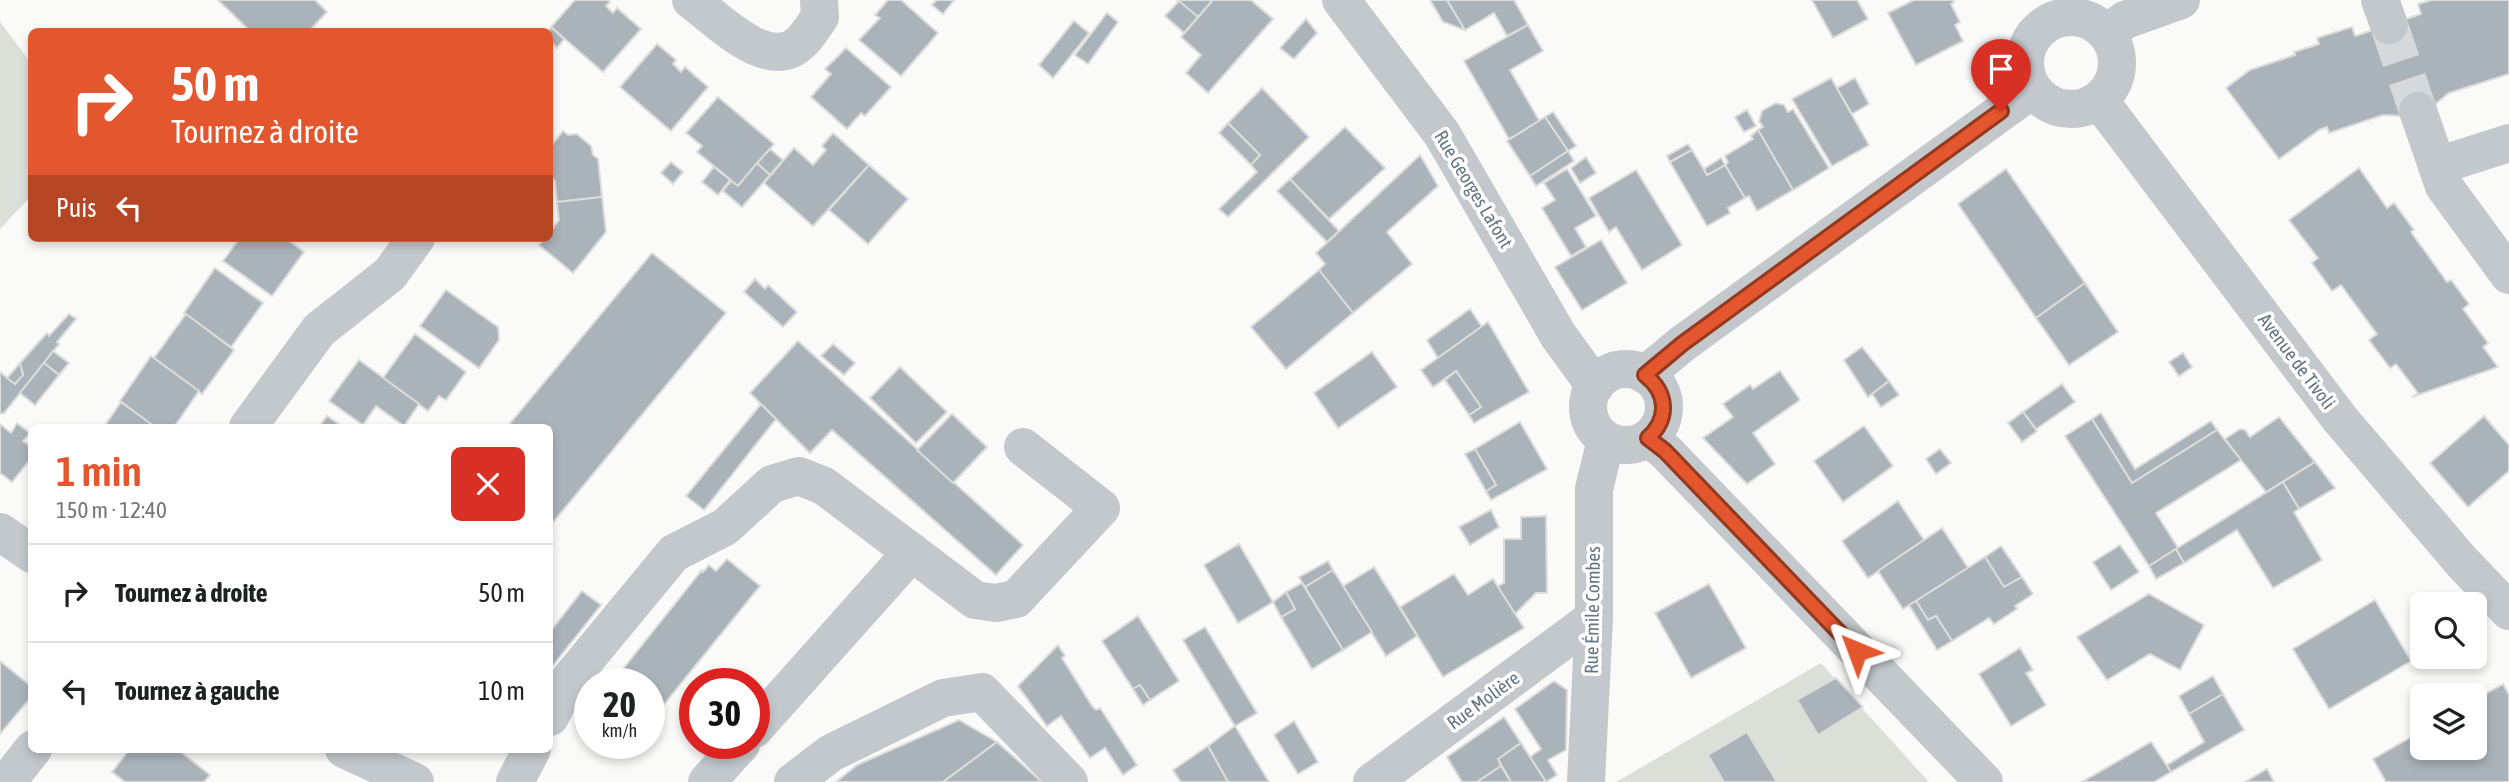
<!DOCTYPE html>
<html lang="fr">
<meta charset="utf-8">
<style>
:root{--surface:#fff;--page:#f6f6f6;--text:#202124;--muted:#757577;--line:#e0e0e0;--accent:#e4572e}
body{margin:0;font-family:"Asap Condensed",sans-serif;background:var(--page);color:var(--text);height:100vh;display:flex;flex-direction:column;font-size:26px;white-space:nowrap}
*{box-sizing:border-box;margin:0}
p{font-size:23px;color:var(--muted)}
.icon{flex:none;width:38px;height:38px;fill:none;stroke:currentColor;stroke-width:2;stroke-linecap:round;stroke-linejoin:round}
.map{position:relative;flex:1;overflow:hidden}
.drawer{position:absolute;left:28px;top:424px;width:525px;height:329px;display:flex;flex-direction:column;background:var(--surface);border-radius:10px;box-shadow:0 4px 10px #0003}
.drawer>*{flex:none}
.top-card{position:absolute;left:28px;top:28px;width:525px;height:214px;border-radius:10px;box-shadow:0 4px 10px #0003;background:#e4572e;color:#fff;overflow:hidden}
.fabs{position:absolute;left:2410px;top:592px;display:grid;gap:14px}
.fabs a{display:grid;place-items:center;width:77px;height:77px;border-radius:10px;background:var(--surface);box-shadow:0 4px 10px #0003;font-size:35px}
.speed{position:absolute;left:574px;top:668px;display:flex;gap:14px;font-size:35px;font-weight:700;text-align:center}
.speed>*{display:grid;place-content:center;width:91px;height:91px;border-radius:50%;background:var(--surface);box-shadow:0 4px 10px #0003;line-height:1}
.speed small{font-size:18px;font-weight:400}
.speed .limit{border:10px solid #d22;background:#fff;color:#111}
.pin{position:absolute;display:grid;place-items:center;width:60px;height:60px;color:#fff;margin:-72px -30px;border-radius:50% 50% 50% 0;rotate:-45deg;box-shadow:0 0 7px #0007}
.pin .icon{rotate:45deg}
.me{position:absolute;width:77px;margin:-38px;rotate:316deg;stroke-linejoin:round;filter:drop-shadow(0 0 5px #0008)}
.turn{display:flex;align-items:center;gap:24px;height:147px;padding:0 28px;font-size:32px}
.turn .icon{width:91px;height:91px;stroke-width:2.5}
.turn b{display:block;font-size:49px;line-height:60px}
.then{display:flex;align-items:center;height:66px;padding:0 28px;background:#0003;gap:14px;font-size:26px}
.round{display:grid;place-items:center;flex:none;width:74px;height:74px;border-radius:10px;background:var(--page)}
.head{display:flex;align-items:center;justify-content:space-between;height:119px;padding:0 28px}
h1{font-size:42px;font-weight:600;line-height:52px;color:var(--accent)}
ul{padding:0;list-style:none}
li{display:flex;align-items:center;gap:21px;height:98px;padding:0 28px;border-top:2px solid var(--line)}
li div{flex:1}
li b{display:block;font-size:26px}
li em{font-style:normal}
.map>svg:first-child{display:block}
</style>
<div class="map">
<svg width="2509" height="782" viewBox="0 0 2509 782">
<rect width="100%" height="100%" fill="#fafaf8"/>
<g fill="#dadfd7">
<path d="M0,22l31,41v133l-31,33z"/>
<path d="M1821,663l108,119h-313z"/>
</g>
<g fill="#aab3b9" stroke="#dcdcda" stroke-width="2">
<path d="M218,0h97l12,12 -19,20h-57z"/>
<path d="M575,0h32l3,2 -4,4 7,7 4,-5 24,21 -38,43 -52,-45z"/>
<path d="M888,0h13l37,33 -37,43 -42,-36 21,-22 -5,-3z"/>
<path d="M937,0h17l-11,14 -11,-9z"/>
<path d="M1177,0h36l-15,17z"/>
<path d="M1213,0h38l22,19 -65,74 -22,-20 15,-18 -20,-18z"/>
<path d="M1430,0h17l18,30 -22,-8z"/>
<path d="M1447,0h67l14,25 -21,11 -13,-23 -29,17z"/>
<path d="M1812,0h45l11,19 -35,19z"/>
<path d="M1914,0h39l1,2 -3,2 9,18 -5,3 8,16 -47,24 -28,-52z"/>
<path d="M2432,0h77v74l-60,19 -15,12 -5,-15 -32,10 5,16 -19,-1 -54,18 -2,-6 -8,3 -40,29 -53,-71 24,-18 45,-15 -1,-3 25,-8 -2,-6 35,-11 3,9 66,-22 -3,-10z"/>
<path d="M1179,1l19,16 -14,16 -19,-17z"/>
<path d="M1107,13l11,9 -30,42 -13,-9z"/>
<path d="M1306,19l11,14 -23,26 -14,-11z"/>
<path d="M1074,21l15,12 -36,45 -14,-13z"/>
<path d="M1528,25l15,26 -33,19 30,52 -31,17 -45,-78z"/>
<path d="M551,27l13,12 -7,9 -7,-7v-9h-2z"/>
<path d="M657,44l19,16 -3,4 8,8 4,-5 23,20 -37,44 -51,-44z"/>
<path d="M846,48l45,39 -26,29 -4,-3 -14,16 -36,-32 20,-23 -6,-5z"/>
<path d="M1831,78l38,67 -37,21 -40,-67z"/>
<path d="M1855,78l14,26 -17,10 -15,-26z"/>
<path d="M1262,88l47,49 -81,80 -9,-8 38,-37 -6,-7 9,-10 -32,-32z"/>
<path d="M718,97l56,47 -36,42 -41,-34 5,-6 -16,-13z"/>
<path d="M1776,103l8,2 4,7 5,-3 36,59 -36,22 -35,-60 5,-3 -4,-6 3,-10z"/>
<path d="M1747,110l9,16 -12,6 -9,-15z"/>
<path d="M1553,112l23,34 -8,5 -23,-34z"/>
<path d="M1545,117l23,34 -38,25 -23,-35z"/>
<path d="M1228,123l32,32 -9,10 -32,-32z"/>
<path d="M1345,127l40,41 -56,51 -39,-40z"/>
<path d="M1758,130l35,60 -36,21 -8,-15 -4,2 -20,-33 3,-2 -3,-7 28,-17 -2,-3z"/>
<path d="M563,131l5,4 9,-1 14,12 2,9 5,4 4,38 -45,5 -2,-21 -5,-5v-29z"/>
<path d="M833,133l36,32 -56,61 -49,-43 30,-35 19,17 13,-15 -4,-4z"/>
<path d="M1688,144l4,6 -22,12 -3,-6z"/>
<path d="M770,149l13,11 -13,15 -13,-12z"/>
<path d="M1692,150l15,25 18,-10 20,33 -17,10 2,5 -23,13 -37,-64z"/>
<path d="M1568,151l6,10 -38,25 -6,-10z"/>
<path d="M1420,155l18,31 -51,46 25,32 -59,49 -34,-43 6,-6 -9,-11z"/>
<path d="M1586,157l10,16 -16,10 -9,-15z"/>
<path d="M1721,158l4,7 -18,10 -3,-6z"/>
<path d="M671,162l12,10 -10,12 -12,-11z"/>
<path d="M757,163l13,12 -28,32 -19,-16 8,-10 7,5z"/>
<path d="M869,165l39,34 -40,45 -39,-34z"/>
<path d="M714,167l16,13 -12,15 -16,-13z"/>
<path d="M2359,168l28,40 7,-5 20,27 -3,2 36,50 4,-2 18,24 -6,5 25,34 -5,4 15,20 -86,30 6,-4 -22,-29 -6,4 -21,-28 8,-6 -36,-49 -9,6 -20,-28 6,-5 -29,-38z"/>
<path d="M1567,169l29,47 -21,12 11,19 -15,9 -29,-48 13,-8 -11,-17z"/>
<path d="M2006,169l79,114 -49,35 -78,-114z"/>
<path d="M1636,170l46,75 -40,25 -26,-43 -7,5 -20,-34z"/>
<path d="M1290,179l49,52 -12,11 -50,-51z"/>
<path d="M602,197l4,35 -33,41 -34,-28 6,-7h5v-6l9,-12 -2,-18z"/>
<path d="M240,238h45l19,14 -32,44 -49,-35z"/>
<path d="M1601,240l26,43 -45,27 -27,-43z"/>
<path d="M652,253l74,60 -176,213v-99h-43z"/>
<path d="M215,268l48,35 -32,44 -47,-34z"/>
<path d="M1319,270l34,43 -67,56 -35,-42z"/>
<path d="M755,279l10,10 3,-4 29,27 -14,15 -39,-35z"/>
<path d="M2085,283l33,49 -49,33 -33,-47z"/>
<path d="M446,290l52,37 1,13 -20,28 -59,-42z"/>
<path d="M1470,309l12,18 -44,31 -11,-18z"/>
<path d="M69,314l7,5 -19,23 2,2 -55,69 -4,1v-42l15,12 8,-9 -3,-12 27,-30 2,3z"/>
<path d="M186,314l48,36 -32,44 -48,-36z"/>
<path d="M1488,322l41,70 -55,31 -5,-8 12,-8 -25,-36 -23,16 -12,-17z"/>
<path d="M415,334l51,38 -20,28 -7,-4 -11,15 -45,-33z"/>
<path d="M798,341l225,204 -27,30 -164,-145 -22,23 -60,-60z"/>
<path d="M833,344l22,19 -11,12 -23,-19z"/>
<path d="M1862,347l27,34 -21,16 -24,-37z"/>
<path d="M53,351l16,12 -10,12 -15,-12z"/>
<path d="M1372,352l25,35 -59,41 -24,-35z"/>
<path d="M2183,353l9,14 -13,9 -10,-14z"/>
<path d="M151,356l48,35 -25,36h-19l-35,-26z"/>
<path d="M359,360l60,44 -15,22 -28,-20 -13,19 -34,-24z"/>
<path d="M20,363l3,12 -8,9 -8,-6z"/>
<path d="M44,363l15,12 -24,30 -15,-12z"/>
<path d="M900,367l47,45 -31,31 -46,-45z"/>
<path d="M1456,371l25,36 -12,8 -24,-35z"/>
<path d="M1780,371l20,29 -47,33 22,31 -28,20 -44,-46 30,-21 -10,-13 27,-19 3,4z"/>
<path d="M1889,381l10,14 -18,12 -9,-13z"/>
<path d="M2062,384l13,18 -39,27 -13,-17z"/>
<path d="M121,402l34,25h-51z"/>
<path d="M761,404l15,15 -72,91 -18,-14z"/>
<path d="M2023,412l14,19 -15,11 -14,-19z"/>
<path d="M2101,413l34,56 76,-48 6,9 -85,53 -40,-64z"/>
<path d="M952,414l35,33 -34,36 -36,-33z"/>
<path d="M327,416l16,11h-24z"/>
<path d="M2484,416l25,29v26l-41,36 -38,-44z"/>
<path d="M2279,417l36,45 -49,30 -41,-53 15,-10 5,1 5,7z"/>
<path d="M2092,419l40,64 85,-53 24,30 -85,53 22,35 -29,18 -84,-130z"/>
<path d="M1520,422l27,47 -56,31 -5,-9 10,-6 -21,-36z"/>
<path d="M17,423l13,10 -7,8 9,7v9l-20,25 -12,-9v-49l11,9z"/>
<path d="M1864,426l29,40 -50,36 -29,-41z"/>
<path d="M1475,449l21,36 -10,6 -21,-37z"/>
<path d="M1940,449l11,14 -15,11 -10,-15z"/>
<path d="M2315,462l20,26 -36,21 -16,-27z"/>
<path d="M2283,482l16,27 -5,3 28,48 -49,28 -36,-58 -53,33 -8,-14z"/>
<path d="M1898,501l26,39 -56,38 -26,-37z"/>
<path d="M1491,510l8,17 -29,18 -11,-18z"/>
<path d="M1546,516l1,77h-11l-21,21 -18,-27 7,-4v-44h17v-22z"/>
<path d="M1942,528l26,40 -65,41 -25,-38z"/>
<path d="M1239,544l34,58 -35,21 -34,-58z"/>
<path d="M2120,545l19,27 -28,18 -18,-28z"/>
<path d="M2001,546l21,31 -18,10 -19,-30z"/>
<path d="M2176,549l8,14 -28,16 -7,-13z"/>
<path d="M1985,557l19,30 18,-10 11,17 -18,12 2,3 -23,15 -5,-6 -37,23 -16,-25 -8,4 -12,-19z"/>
<path d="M727,559l33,27 -111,137v-39h-38l91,-114 1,2 6,-7 7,6z"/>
<path d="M1328,561l5,9 -28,17 -6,-10z"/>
<path d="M1374,567l43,69 -31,20 -43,-70z"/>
<path d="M1333,570l39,62 -29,18 -38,-63z"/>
<path d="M1454,574l14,21 25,-16 31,49 -81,49 -43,-70z"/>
<path d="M1302,583l41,67 -31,19 -31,-52 14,-8 -9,-17z"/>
<path d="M1709,584l37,64 -55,30 -36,-65z"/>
<path d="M582,591l19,14 -51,64v-37z"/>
<path d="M1286,592l9,17 -14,8 -8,-15z"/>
<path d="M2149,594l55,31 -24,45 -30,-16 -43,26 -30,-43z"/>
<path d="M2375,600l36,61 -82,48 -36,-60z"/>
<path d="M1916,601l12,19 8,-4 16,25 -15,9 -28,-45z"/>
<path d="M1138,616l41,65 -29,19 -10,-15 -7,4 -31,-48z"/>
<path d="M1205,627l52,86 -22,13 -52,-86z"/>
<path d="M1058,645l7,11 -3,2 30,48 4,4 4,-2 37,57 -14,10 -18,-27 -15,10 -29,-42 -14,10 -29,-40z"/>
<path d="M2020,648l13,22 -7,3 20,32 -35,21 -32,-52z"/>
<path d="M0,661l32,26v9l-32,38z"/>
<path d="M2213,676l10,18 -34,20 -10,-18z"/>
<path d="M1836,678l27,29 -45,28 -21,-35z"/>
<path d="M1554,681l13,9 -1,60 -18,10 9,15 -11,7 -16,-25 11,-8 -26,-40z"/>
<path d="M2503,684l6,11v87h-123l-13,-23 49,-28v16h52v-47z"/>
<path d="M1140,685l10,15 -7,5 -10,-16z"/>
<path d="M2223,694l21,36 -73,42 -4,-7 37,-23 -15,-28z"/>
<path d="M1504,717l17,26 -23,16 3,7 -24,16h-15l-15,-25z"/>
<path d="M959,720l38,22 -54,40h-107l21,-17z"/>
<path d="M1294,721l24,41 -20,12 -24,-39z"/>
<path d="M1235,726l34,56h-41l-20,-36z"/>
<path d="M1747,732l30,50h-53l-16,-27z"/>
<path d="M997,742l45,40h-99z"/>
<path d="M2151,742l20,30 -17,10h-72z"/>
<path d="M1521,743l9,14 16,25h-35l-13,-23z"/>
<path d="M1208,746l20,36h-47l-8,-12z"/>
<path d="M130,749h47l33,26 -6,7h-79l-13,-10z"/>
<path d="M1501,766l10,16h-34z"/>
<path d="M2267,769l7,13h-29z"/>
</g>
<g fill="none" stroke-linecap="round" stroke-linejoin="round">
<path stroke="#d5d9db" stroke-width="38" stroke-dasharray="38 19" stroke-linecap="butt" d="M2389,25l29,86"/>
<g stroke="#c3c8cc" stroke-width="38">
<path d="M691,0c26,19 77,73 109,43 8,-7 14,-18 20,-26l-1,-17"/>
<path d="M1341,0l101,134 116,201 37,51"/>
<path d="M2380,0l9,25"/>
<circle cx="2071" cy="63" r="46"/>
<path d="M2107,33l18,-13 56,-20"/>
<path d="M2099,100l241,319 122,143 47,49"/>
<path d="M2418,111l26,75 65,89"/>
<path d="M2437,166l72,-23"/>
<circle cx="1626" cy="407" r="38"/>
<path d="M1645,375l37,-31 351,-255"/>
<path d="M248,427l71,-97 71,-56 26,-36"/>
<path d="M1648,438l17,13 319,331"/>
<path d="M0,532l32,22"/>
<path d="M550,717l19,-37 105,-127 51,-26 47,-43 27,-8 25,10 151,114 21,3 20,-4 85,-91 -78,-61"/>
<path d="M754,729l158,-177"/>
<path d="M344,749l71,33"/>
<path d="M7,782l26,-33"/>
<path d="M515,782l17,-33"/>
<path d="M707,782l34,-38"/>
<path d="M793,782l38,-29 112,-55 39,-6 87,90"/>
<path d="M1372,782l222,-164"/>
<path d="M1586,782l8,-164v-129l12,-49"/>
</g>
</g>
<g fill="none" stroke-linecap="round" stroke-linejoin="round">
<g stroke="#94391e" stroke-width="18">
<path id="route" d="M1857,651l-192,-200 -17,-13c21,-19 20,-45 -3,-63l37,-31 319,-233"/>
</g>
<use href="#route" stroke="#e4572e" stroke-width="12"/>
</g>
<g text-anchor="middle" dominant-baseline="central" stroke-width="7" stroke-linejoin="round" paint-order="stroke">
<g font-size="19" fill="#657683" stroke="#fff">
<text transform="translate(1474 189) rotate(59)">Rue Georges Lafont</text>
<text transform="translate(2297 361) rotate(53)">Avenue de Tivoli</text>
<text transform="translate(1592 610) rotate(-89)">Rue Émile Combes</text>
<text transform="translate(1483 700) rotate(-36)">Rue Molière</text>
</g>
</g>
</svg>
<div class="fabs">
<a><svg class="icon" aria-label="search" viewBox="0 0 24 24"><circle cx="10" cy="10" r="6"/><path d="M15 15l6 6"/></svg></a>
<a><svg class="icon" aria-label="layers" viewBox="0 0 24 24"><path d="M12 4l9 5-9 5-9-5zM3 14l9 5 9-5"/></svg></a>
</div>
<div class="speed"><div>20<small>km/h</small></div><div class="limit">30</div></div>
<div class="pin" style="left:2001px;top:111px;background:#d93025"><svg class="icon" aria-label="arrive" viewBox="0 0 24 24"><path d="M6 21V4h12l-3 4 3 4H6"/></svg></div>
<svg class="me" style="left:1857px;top:651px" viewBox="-20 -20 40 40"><path d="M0-17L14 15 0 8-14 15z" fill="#e4572e" stroke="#fff" stroke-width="4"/></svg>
<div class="top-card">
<div class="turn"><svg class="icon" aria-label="right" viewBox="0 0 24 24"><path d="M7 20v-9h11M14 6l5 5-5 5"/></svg><div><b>50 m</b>Tournez à droite</div></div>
<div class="then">Puis<svg class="icon" aria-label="left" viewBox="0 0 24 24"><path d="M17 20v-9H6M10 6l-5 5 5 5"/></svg></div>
</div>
<section class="drawer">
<div class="head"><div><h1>1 min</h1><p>150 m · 12:40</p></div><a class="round" style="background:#d93025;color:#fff"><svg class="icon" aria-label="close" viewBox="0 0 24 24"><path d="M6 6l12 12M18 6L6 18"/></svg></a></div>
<ul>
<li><svg class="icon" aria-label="right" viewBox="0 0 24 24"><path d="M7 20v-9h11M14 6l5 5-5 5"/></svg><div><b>Tournez à droite</b></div><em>50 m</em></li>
<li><svg class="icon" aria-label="left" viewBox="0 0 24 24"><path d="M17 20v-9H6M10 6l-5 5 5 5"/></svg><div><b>Tournez à gauche</b></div><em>10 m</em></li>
</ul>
</section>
</div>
